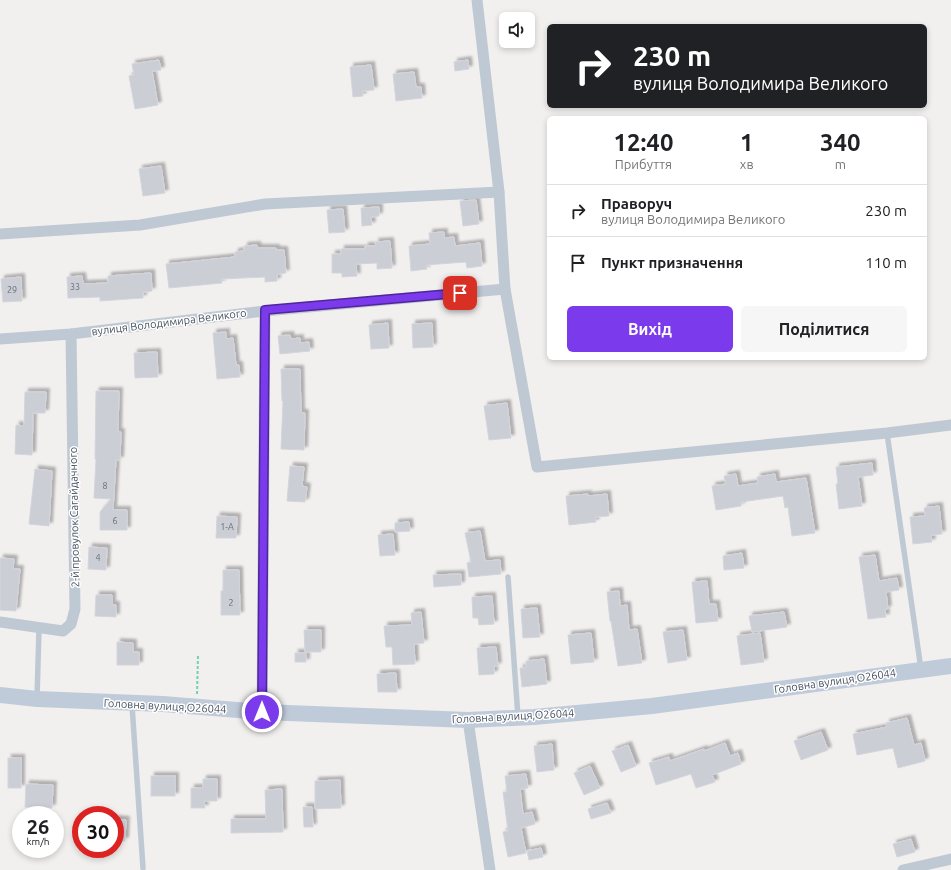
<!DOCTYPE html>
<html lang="uk">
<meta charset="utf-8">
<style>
:root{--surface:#fff;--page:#f6f6f6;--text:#202124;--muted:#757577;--line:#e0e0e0;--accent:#7c3aed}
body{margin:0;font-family:Ubuntu,sans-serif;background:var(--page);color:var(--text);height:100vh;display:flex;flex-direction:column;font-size:15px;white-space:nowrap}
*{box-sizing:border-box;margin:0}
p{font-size:13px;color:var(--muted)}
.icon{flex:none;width:22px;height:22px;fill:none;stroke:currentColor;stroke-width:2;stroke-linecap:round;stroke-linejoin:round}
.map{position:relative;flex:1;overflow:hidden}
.details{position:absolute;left:547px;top:116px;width:380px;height:244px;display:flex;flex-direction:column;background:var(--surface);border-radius:6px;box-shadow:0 2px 6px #0003}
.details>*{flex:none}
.guide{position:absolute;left:547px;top:24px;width:380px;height:84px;border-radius:6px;box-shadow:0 2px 6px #0003;background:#202124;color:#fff;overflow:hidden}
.buttons{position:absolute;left:499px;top:12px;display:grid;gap:8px}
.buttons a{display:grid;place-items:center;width:36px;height:36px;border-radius:6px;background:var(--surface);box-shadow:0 2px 6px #0003;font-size:20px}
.speed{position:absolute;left:12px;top:806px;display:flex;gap:8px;font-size:20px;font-weight:700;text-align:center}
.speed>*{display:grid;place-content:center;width:52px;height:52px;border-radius:50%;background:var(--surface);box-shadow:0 2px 6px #0003;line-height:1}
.speed small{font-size:10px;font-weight:400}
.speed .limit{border:6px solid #d22;background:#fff;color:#111}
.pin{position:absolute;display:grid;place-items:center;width:34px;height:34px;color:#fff;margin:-17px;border-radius:8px;box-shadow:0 2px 6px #0006}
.me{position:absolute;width:44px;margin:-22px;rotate:0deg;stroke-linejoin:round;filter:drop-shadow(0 0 3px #0008)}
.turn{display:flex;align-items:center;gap:14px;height:84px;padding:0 20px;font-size:18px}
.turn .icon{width:52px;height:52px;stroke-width:2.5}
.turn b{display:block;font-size:28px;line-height:34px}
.eta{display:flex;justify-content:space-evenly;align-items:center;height:68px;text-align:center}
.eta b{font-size:24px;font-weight:700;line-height:28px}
.button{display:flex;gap:8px;margin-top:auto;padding:8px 20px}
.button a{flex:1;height:46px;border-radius:6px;background:var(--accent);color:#fff;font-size:16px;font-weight:700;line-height:46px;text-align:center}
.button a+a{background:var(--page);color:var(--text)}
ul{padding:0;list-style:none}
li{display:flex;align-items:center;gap:12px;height:52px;padding:0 20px;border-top:1px solid var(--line)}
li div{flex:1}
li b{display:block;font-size:15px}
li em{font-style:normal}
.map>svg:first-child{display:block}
</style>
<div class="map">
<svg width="951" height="870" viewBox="0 0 951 870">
<defs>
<filter id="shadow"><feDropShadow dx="3.5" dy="-3.5" stdDeviation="1" flood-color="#0004"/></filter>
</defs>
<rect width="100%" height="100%" fill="#f2efef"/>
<g fill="#cbced5" stroke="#d3d5dc" filter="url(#shadow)">
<path d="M159,60l2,10 -9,1 6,34 -23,4 -6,-33 5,-1 -2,-11z"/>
<path d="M468,60l1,9 -14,2 -1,-9z"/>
<path d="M371,65l3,25 -12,1 1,5 -10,1 -3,-30z"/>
<path d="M414,72l2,15h5l1,11 -26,3 -3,-27z"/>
<path d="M161,166l4,27 -22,3 -4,-27z"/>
<path d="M476,200l3,24 -16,2 -3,-25z"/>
<path d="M379,207v9l-8,1 1,8 -10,1 -1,-18z"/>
<path d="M343,209l2,23 -16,1 -2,-23z"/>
<path d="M444,232v6l10,-1 1,9 25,-3 2,23 -15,2 -1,-6 -40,3 1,4 -16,2 -2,-25 21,-2 -1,-11z"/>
<path d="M390,241l2,27 -15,1v-6l-21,1 1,12 -15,1v-4h-10v-19h9v-5h24v-3h11l-1,-4z"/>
<path d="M257,245l1,3h18v2h8l2,23 -9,1v7l-12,1v-5l-44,2 1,4 -53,5 -3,-24 69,-7v-5l9,-1v-5z"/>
<path d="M151,273l1,18 -9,1v6l-43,3v-4l-32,1 -1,-21 15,-1 1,8 25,-1v-7z"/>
<path d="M21,277l1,24 -19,1 -2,-23z"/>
<path d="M388,323l1,25 -18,1 -2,-24z"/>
<path d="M432,323l1,24 -20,1 -1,-24z"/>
<path d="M226,332v7l7,-1 3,27h3l1,12 -23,2 -4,-46z"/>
<path d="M290,335l1,4 9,-1v5l9,-1 1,9 -30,3 -2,-18z"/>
<path d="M157,352l1,25 -23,1 -1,-25z"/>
<path d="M281,369h19l1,44h4l-1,37 -23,-1 2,-48h-1z"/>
<path d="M96,391h23l-1,41h3l-1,28h-4l-3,50h14v20h-27v-18l11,-13 -17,-1 2,-39h-1z"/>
<path d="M25,392h21l-1,21h-12l-1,42 -17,-1 1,-29 8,1z"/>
<path d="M507,403l4,35 -22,2 -5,-34z"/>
<path d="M872,463l1,12 -15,2 4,29 -23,3 -3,-25h2l-2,-17z"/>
<path d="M290,466l14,1 -2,19 5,1 -2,15 -18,-1z"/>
<path d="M35,469l17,2 -3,55 -20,-2z"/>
<path d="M736,474l2,12 20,-3 -1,-6 18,-3 1,8 30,-4 9,55 -23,3 -4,-29 -3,1 -2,-12 -42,6v4l-25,4 -4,-24 14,-2 -2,-8z"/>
<path d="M588,494v2l19,-2 2,22 -14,1 1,5 -27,3 -3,-29z"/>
<path d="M939,506l3,28 -11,1 1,7 -19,2 -3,-27 15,-1 -1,-8z"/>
<path d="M217,516l20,1 -1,21h-20z"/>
<path d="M409,522l1,9 -15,1v-9z"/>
<path d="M480,531l5,30 15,-1 1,14 -32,3 -2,-14 4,-1 -6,-29z"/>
<path d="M393,534l2,21 -15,1 -2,-21z"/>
<path d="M89,547l18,1 -1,22 -18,-1z"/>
<path d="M742,553l2,15 -20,2 -1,-14z"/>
<path d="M875,555l4,26 18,-3 2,12 -13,2 2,17h-3l1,8 -18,2 -9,-62z"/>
<path d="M0,558l14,1 -1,10h7l-4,42 -16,-1z"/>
<path d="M223,570h16l1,45h-19v-24h2z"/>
<path d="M461,574v11l-27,2 -1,-12z"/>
<path d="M707,581l2,23h7l2,17 -22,2 -4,-41z"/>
<path d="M619,591l1,15 7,-1 2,25 8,-1 5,34 -24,3 -7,-45h-1l-3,-29z"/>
<path d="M96,595h16v10h4v12l-21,-1z"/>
<path d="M492,596l2,28 -15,1 -1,-7h-5l-1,-21z"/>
<path d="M537,608l3,29 -17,1 -2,-29z"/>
<path d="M421,612l3,31 -10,1 1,20 -22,1 -1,-18h-6l-2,-21 28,-1 -1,-12z"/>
<path d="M784,612l3,15 -35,5 -3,-16z"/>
<path d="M304,630h17v22h-16z"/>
<path d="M683,630l4,30 -19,3 -5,-31z"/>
<path d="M591,633l3,29 -23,2 -3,-29z"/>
<path d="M760,633l4,29 -23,3 -4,-29z"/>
<path d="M117,642l16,1v9h6v13h-22z"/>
<path d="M496,647l2,19h-4v8l-15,1 -2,-27z"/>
<rect x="295" y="653" width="11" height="9"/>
<path d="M544,659l3,25 -25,3 -2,-19h6v-7z"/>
<path d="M396,673l1,19h-19l-1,-18z"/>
<path d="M907,718l7,27 7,-2 4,18 -27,7 -5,-20 -36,7 -4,-21 34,-7 -1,-4z"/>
<path d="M821,732l7,18 -27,10 -7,-19z"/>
<path d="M725,743l5,13 8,-3 3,11 -29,11 3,7 -19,6 -5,-14 -35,11 -7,-22 20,-6 1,4 34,-12v2z"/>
<path d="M552,744l2,26 -17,2 -3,-26z"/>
<path d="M628,745l8,21 -15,6 -9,-21z"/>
<rect x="8" y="758" width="13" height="30"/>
<path d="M590,766l10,22 -16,7 -10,-22z"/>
<path d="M526,774l2,14 -8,1 3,25 9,-2 3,12 -14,4 5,25 -18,4 -5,-25 5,-1 -5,-39h4l-2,-16z"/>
<rect x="151" y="776" width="24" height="20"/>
<path d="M203,779h14v22h-13l1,7h-14v-20h12z"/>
<path d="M340,780l1,28 -26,1v-28z"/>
<path d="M26,784l27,1 -1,23 -27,-1z"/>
<path d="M282,789l1,43 -52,1v-14h35l-1,-29z"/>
<path d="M607,803l4,10 -20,6 -3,-10z"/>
<path d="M303,807h9l1,20h-9z"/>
<path d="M115,819l11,1 -1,21 -10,-1z"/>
<path d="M911,839l4,13 -18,5 -4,-13z"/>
<path d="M541,848l2,9 -14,3 -2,-9z"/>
</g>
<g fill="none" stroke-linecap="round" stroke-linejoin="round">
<path stroke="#6fd5a9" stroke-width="2" stroke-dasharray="3 2" stroke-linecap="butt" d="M197,694l1,-39"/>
<g stroke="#bfc9d3" stroke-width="5.5">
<path d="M887,433l34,236"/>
<path d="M508,577l10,140"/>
<path d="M37,698l2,-69"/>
<path d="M132,705l11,163"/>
</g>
<g stroke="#bfc9d3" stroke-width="11">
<path d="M477,0l22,192 6,97 32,178 350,-34 64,-8"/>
<path d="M0,234l140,-9 125,-21 234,-12"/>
<path d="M0,339l71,-5 194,-23 240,-22"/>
<path d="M0,622l63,9 8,-7 4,-15 -4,-275"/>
<path d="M262,712l3,-401"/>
<path d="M468,720l22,150"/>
<path d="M903,870l48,-11"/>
</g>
<path stroke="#c0cbda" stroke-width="16" d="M0,695l37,4 126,5 99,8 206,8 66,-3 118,-11 299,-40"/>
</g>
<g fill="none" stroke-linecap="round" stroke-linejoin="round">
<g stroke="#51269a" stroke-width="10">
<path id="route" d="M262,712l3,-402 195,-17"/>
</g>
<use href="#route" stroke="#7c3aed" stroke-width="7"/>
</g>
<g text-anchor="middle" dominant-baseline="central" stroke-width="3" stroke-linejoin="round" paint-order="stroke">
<g font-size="9" fill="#67707c">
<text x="75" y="287">33</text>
<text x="12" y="290">29</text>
<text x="105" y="486">8</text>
<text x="115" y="521">6</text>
<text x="227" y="527">1-А</text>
<text x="98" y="558">4</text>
<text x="231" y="603">2</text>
</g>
<g font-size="11" fill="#46515f" stroke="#fff">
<text transform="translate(169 322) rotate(-7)">вулиця Володимира Великого</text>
<text transform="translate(74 517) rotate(-91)">2-й провулок Сагайдачного</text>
<text transform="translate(835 681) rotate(-8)">Головна вулиця,О26044</text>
<text transform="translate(165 706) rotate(3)">Головна вулиця,О26044</text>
<text transform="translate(513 716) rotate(-3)">Головна вулиця,О26044</text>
</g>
</g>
</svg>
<div class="buttons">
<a><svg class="icon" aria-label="sound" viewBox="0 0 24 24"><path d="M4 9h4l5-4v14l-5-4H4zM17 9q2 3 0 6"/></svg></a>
</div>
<div class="speed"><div>26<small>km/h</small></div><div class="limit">30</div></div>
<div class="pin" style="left:460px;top:293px;background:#d93025"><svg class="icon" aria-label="arrive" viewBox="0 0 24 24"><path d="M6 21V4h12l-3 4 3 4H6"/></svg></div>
<svg class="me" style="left:262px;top:712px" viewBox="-20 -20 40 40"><circle r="17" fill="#7c3aed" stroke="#fff" stroke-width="3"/><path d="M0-11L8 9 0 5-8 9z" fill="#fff"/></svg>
<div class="guide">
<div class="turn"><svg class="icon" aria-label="right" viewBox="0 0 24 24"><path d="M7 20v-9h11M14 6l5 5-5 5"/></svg><div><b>230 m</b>вулиця Володимира Великого</div></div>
</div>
<section class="details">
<div class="eta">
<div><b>12:40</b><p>Прибуття</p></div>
<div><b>1</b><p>хв</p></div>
<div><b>340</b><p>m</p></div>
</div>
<ul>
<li><svg class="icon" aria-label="right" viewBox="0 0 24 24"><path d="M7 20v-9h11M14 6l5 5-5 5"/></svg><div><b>Праворуч</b><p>вулиця Володимира Великого</p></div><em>230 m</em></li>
<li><svg class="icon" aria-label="arrive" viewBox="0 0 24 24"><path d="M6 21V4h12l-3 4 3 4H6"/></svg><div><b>Пункт призначення</b></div><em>110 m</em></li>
</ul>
<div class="button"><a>Вихід</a><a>Поділитися</a></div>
</section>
</div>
